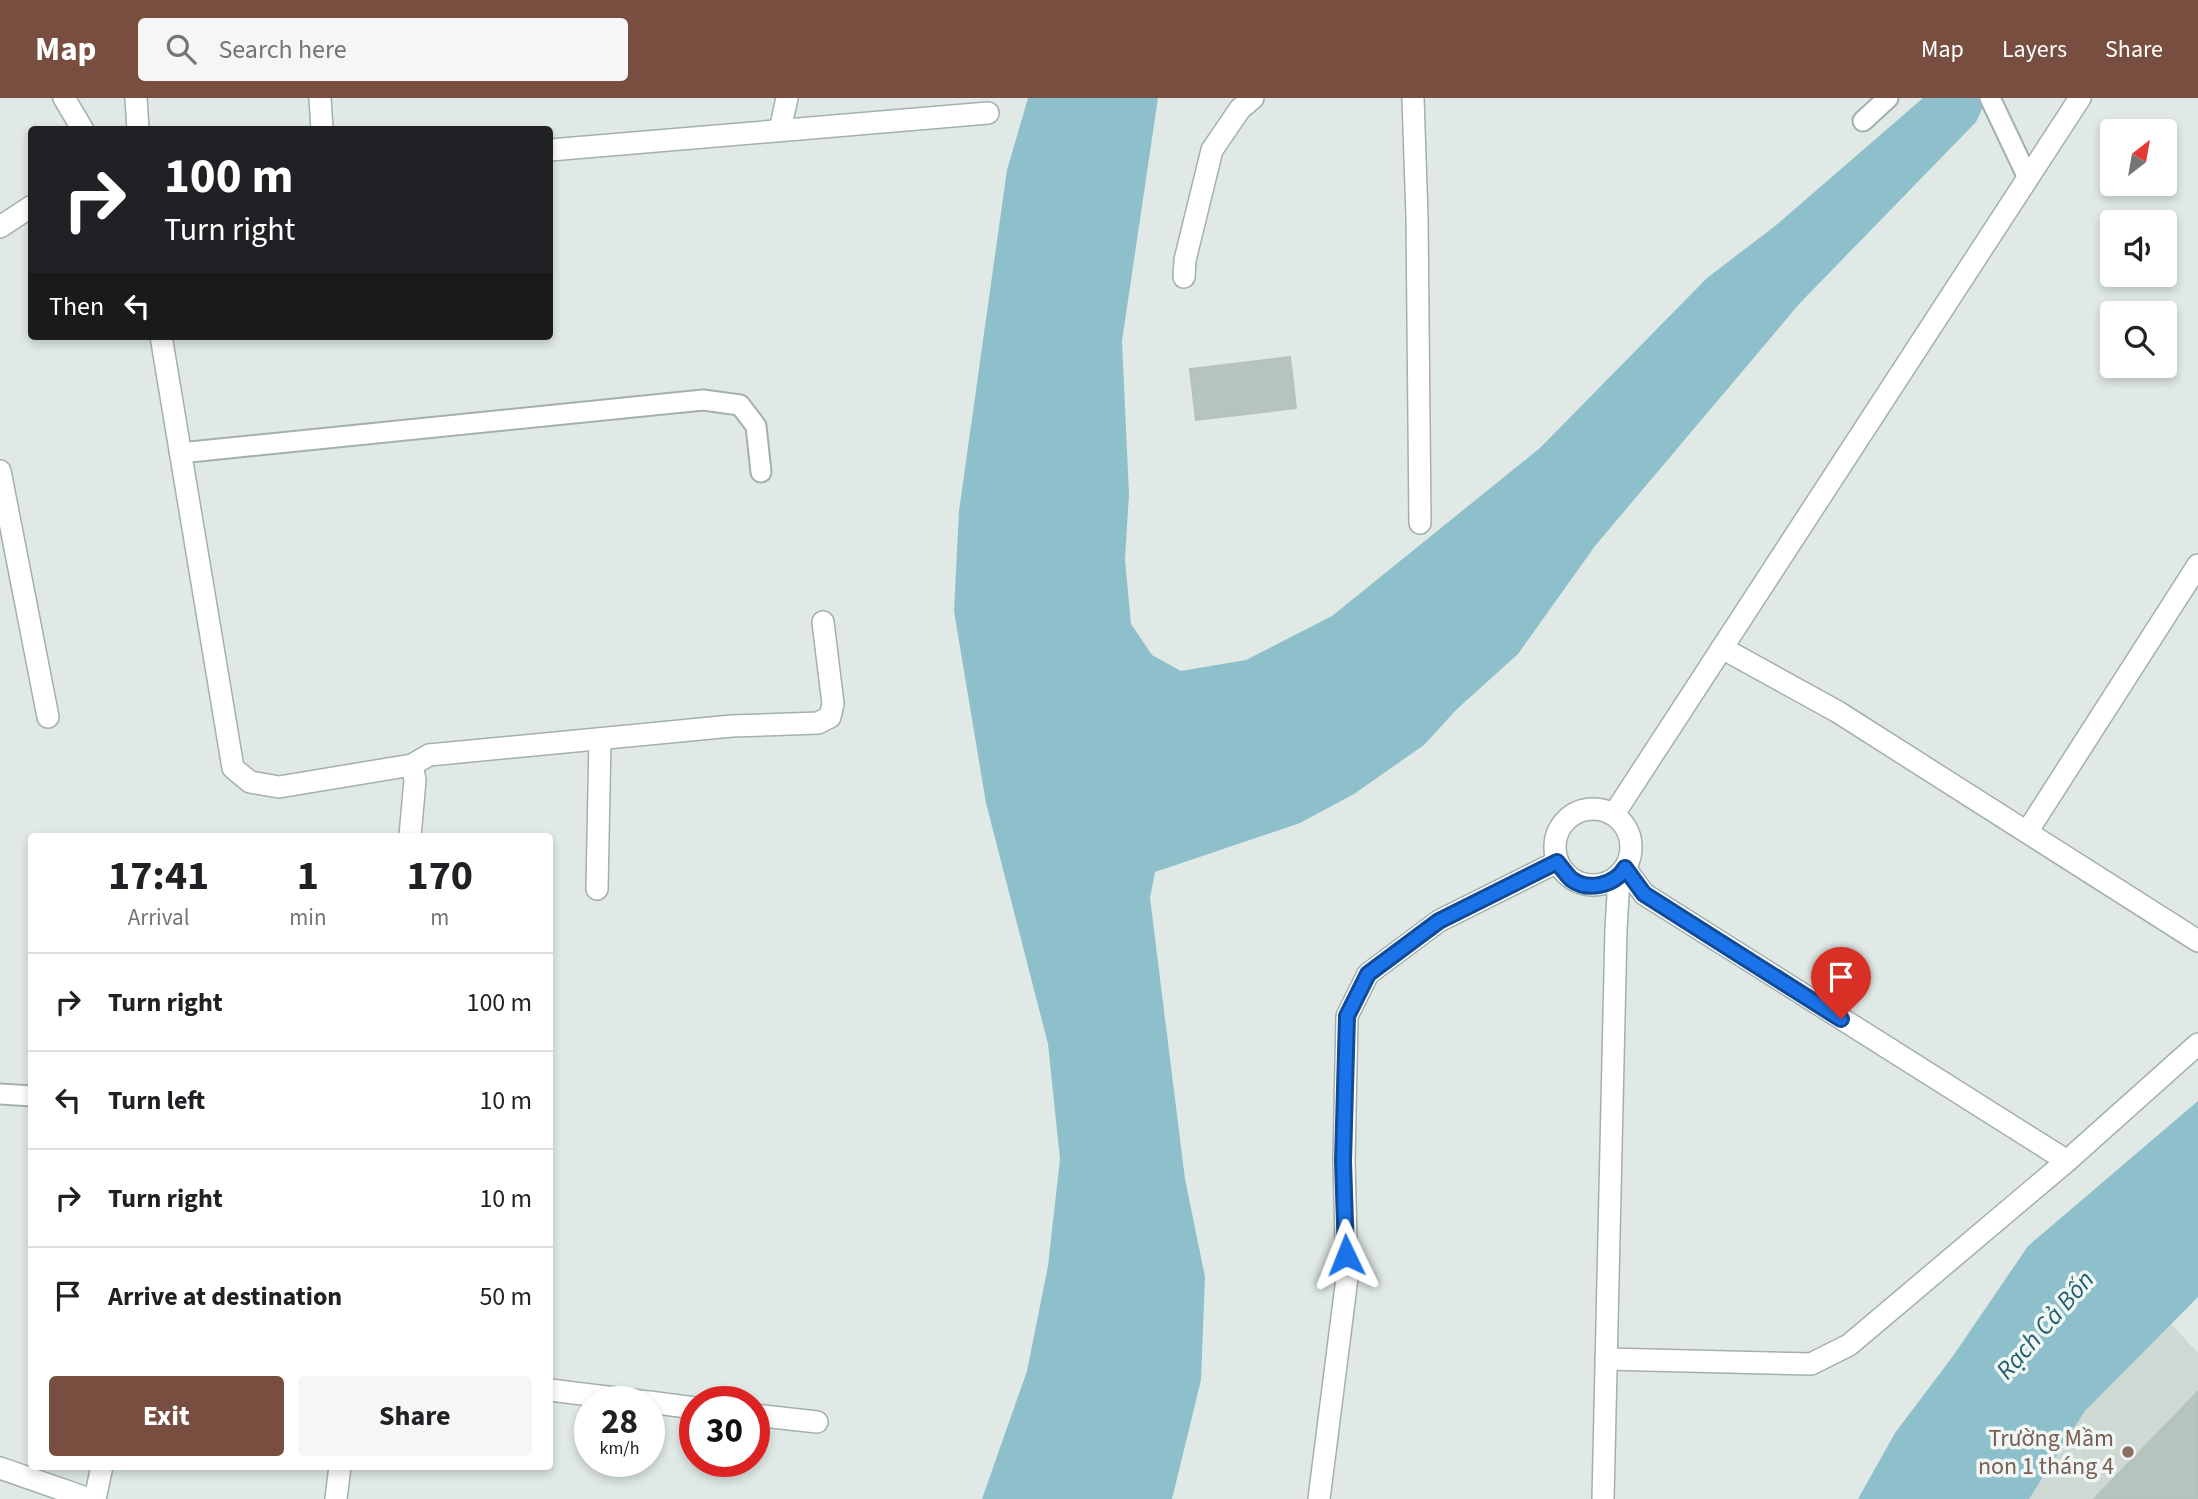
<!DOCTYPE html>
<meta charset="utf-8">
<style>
:root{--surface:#fff;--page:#f6f6f6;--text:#202124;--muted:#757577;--line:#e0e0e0;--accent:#784e40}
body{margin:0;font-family:"Source Sans 3",sans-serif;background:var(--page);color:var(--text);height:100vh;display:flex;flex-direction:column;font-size:26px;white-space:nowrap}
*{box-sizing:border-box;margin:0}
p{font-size:23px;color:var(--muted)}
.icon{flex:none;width:38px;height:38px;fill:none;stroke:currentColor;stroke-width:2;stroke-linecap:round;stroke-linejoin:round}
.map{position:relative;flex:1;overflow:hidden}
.sheet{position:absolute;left:28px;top:735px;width:525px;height:637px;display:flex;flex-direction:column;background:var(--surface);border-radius:7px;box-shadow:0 4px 10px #0003}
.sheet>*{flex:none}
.banner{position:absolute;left:28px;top:28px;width:525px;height:214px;border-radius:7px;box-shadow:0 4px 10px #0003;background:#202124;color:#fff;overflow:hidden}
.needle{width:46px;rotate:31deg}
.controls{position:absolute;left:2100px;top:21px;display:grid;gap:14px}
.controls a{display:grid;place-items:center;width:77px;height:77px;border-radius:7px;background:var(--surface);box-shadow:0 4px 10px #0003;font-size:35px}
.speed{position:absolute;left:574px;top:1288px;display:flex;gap:14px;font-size:35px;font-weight:700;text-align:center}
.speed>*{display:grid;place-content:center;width:91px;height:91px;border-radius:50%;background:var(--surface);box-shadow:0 4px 10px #0003;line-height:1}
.speed small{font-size:18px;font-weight:400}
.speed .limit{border:10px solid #d22;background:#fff;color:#111}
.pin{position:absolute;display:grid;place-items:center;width:60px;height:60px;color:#fff;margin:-72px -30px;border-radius:50% 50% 50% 0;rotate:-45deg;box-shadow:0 0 7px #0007}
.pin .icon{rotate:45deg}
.me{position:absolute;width:77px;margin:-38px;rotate:358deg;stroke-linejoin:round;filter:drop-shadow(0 0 5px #0008)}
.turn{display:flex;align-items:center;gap:24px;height:147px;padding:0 21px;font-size:32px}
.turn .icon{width:91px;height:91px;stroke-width:2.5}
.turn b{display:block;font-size:49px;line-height:60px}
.then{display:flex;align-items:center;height:66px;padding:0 21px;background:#0003;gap:14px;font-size:26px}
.eta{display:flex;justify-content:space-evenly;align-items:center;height:119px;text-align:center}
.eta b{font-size:42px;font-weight:700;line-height:49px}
.cta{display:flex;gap:14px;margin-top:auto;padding:14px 21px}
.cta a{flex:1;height:80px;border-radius:7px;background:var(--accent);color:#fff;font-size:28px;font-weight:700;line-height:80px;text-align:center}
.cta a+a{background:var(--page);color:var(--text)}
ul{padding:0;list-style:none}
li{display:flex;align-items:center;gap:21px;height:98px;padding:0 21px;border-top:2px solid var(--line)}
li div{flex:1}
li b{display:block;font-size:26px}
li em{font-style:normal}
header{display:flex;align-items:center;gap:42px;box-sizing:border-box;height:98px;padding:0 35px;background:var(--accent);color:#fff}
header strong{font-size:33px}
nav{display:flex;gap:38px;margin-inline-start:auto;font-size:24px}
.search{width:490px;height:63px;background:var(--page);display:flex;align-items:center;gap:18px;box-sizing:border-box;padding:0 24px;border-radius:7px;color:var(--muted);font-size:26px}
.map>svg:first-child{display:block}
</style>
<header>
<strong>Map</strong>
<div class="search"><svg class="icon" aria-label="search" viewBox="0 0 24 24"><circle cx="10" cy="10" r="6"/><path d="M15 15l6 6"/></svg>Search here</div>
<nav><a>Map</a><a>Layers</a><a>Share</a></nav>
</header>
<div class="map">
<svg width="2198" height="1401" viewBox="0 0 2198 1401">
<rect width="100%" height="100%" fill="#e0e9e5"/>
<path fill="#ced9d4" d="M2171,1226l27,29v146h-169l56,-88z"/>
<g fill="#8dc0ca">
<path d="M1028,0h130l-36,243 7,153 -4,66 6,64 21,31 29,16 65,-11 86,-44 208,-168 167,-170 68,-52 148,-128h64l-11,24 -176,181 -205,243 -77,108 -61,55 -33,36 -70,49 -54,29 -145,49 -5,26 35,281 20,98 -4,103 -29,119h-190l45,-128 21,-105 12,-107 -12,-115 -62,-241 -32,-192 5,-100 48,-341z"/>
<path d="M2198,1003v196l-113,114 -56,88h-171l37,-66 58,-77 75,-110z"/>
</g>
<g fill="#b6c4be" stroke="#b3c2bc" stroke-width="2">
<path d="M1290,259l6,51 -100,12 -6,-51z"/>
<path d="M2198,1294v107h-104z"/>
</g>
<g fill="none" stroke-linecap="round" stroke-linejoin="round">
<g stroke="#a3b0ac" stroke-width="23">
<g id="lane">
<path d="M1990,0l38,80"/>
<path d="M1863,23l25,-23"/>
<path d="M180,355l523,-53 37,5 16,21 5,46"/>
<path d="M0,996l32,2"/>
</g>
</g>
<g stroke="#a3b0ac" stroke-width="24">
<g id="street">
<path d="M64,0l19,32"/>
<path d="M136,0l2,32"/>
<path d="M320,0l2,32"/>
<path d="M1413,0l4,119 3,306"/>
<path d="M780,32l7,-32"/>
<path d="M550,52l438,-37"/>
<path d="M0,129l32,-21"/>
<path d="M1184,179l1,-17 27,-110 28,-41 13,-11"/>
<path d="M161,238l72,432 17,14 29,5 133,-22 3,15 -5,56"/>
<path d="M0,373l48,246"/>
<path d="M1722,550l116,64 360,229"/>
<path d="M412,667l17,-10 303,-29 86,-3 12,-6 3,-13 -10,-82"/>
<circle cx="1593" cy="749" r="38"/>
<path d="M1614,716l466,-716"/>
<path d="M2027,734l171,-267"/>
<path d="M1625,770l19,26 423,267"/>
<path d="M597,791l3,-150"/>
<path d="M1606,1261l205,5 38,-19 218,-184 131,-117"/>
<path d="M550,1292l97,12"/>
<path d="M649,1304l46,6"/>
<path d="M754,1317l63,7"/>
<path d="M0,1370l89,31"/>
<path d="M95,1401l7,-33"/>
<path d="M336,1401l4,-33"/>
<path d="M1319,1401l28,-221 -3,-117 3,-145 21,-42 71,-53 118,-59"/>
<path d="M1603,1401l13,-570 3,-52"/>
</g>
</g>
<use href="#lane" stroke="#fff" stroke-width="19"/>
<use href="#street" stroke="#fff" stroke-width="21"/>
</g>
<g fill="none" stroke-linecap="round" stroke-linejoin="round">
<g stroke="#114b97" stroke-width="18">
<path id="route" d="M1346,1157l-3,-94 4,-145 21,-42 71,-53 118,-59c4,5 9,12 14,17 17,13 44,6 54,-11l19,26 197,125"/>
</g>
<use href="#route" stroke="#1a73e8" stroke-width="12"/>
</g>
<circle fill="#8d6e63" stroke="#f0f6f3" stroke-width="2.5" cx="2128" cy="1354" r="7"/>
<g text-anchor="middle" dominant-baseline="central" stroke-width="7" stroke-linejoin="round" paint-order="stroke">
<g font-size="24" fill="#785e54" stroke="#f0f6f3" text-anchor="end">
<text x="2114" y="1340">Trường Mầm<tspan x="2114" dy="28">non 1 tháng 4</tspan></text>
</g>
<g font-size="26" font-style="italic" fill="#23606e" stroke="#f0f6f3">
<text transform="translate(2045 1227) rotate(-49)">Rạch Cả Bốn</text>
</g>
</g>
</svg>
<div class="controls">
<a><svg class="needle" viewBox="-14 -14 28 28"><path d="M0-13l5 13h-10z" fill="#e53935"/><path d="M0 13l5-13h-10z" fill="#757577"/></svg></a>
<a><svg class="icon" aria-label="sound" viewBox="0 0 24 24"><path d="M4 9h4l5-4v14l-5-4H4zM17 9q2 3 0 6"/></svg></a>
<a><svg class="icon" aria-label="search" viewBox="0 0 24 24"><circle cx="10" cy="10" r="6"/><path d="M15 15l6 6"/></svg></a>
</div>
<div class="speed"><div>28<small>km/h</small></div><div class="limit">30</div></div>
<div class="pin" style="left:1841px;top:921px;background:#d93025"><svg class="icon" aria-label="arrive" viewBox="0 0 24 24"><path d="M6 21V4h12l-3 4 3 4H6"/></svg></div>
<svg class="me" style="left:1346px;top:1157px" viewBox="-20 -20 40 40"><path d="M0-17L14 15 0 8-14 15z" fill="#1a73e8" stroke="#fff" stroke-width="4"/></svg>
<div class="banner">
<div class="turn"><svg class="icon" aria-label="right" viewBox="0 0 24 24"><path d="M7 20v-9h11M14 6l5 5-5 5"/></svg><div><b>100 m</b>Turn right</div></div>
<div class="then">Then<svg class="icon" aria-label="left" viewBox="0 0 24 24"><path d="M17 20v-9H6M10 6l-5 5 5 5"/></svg></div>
</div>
<section class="sheet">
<div class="eta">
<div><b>17:41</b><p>Arrival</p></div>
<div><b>1</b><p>min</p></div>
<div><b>170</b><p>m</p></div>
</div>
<ul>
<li><svg class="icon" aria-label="right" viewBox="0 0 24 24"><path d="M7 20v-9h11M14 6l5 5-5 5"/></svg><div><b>Turn right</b></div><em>100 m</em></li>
<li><svg class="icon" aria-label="left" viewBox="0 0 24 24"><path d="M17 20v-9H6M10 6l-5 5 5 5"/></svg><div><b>Turn left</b></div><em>10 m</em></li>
<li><svg class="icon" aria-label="right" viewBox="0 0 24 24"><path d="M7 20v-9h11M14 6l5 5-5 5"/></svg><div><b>Turn right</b></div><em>10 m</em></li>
<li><svg class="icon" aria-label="arrive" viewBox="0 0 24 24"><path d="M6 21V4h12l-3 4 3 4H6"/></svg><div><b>Arrive at destination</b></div><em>50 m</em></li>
</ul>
<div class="cta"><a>Exit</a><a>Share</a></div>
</section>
</div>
